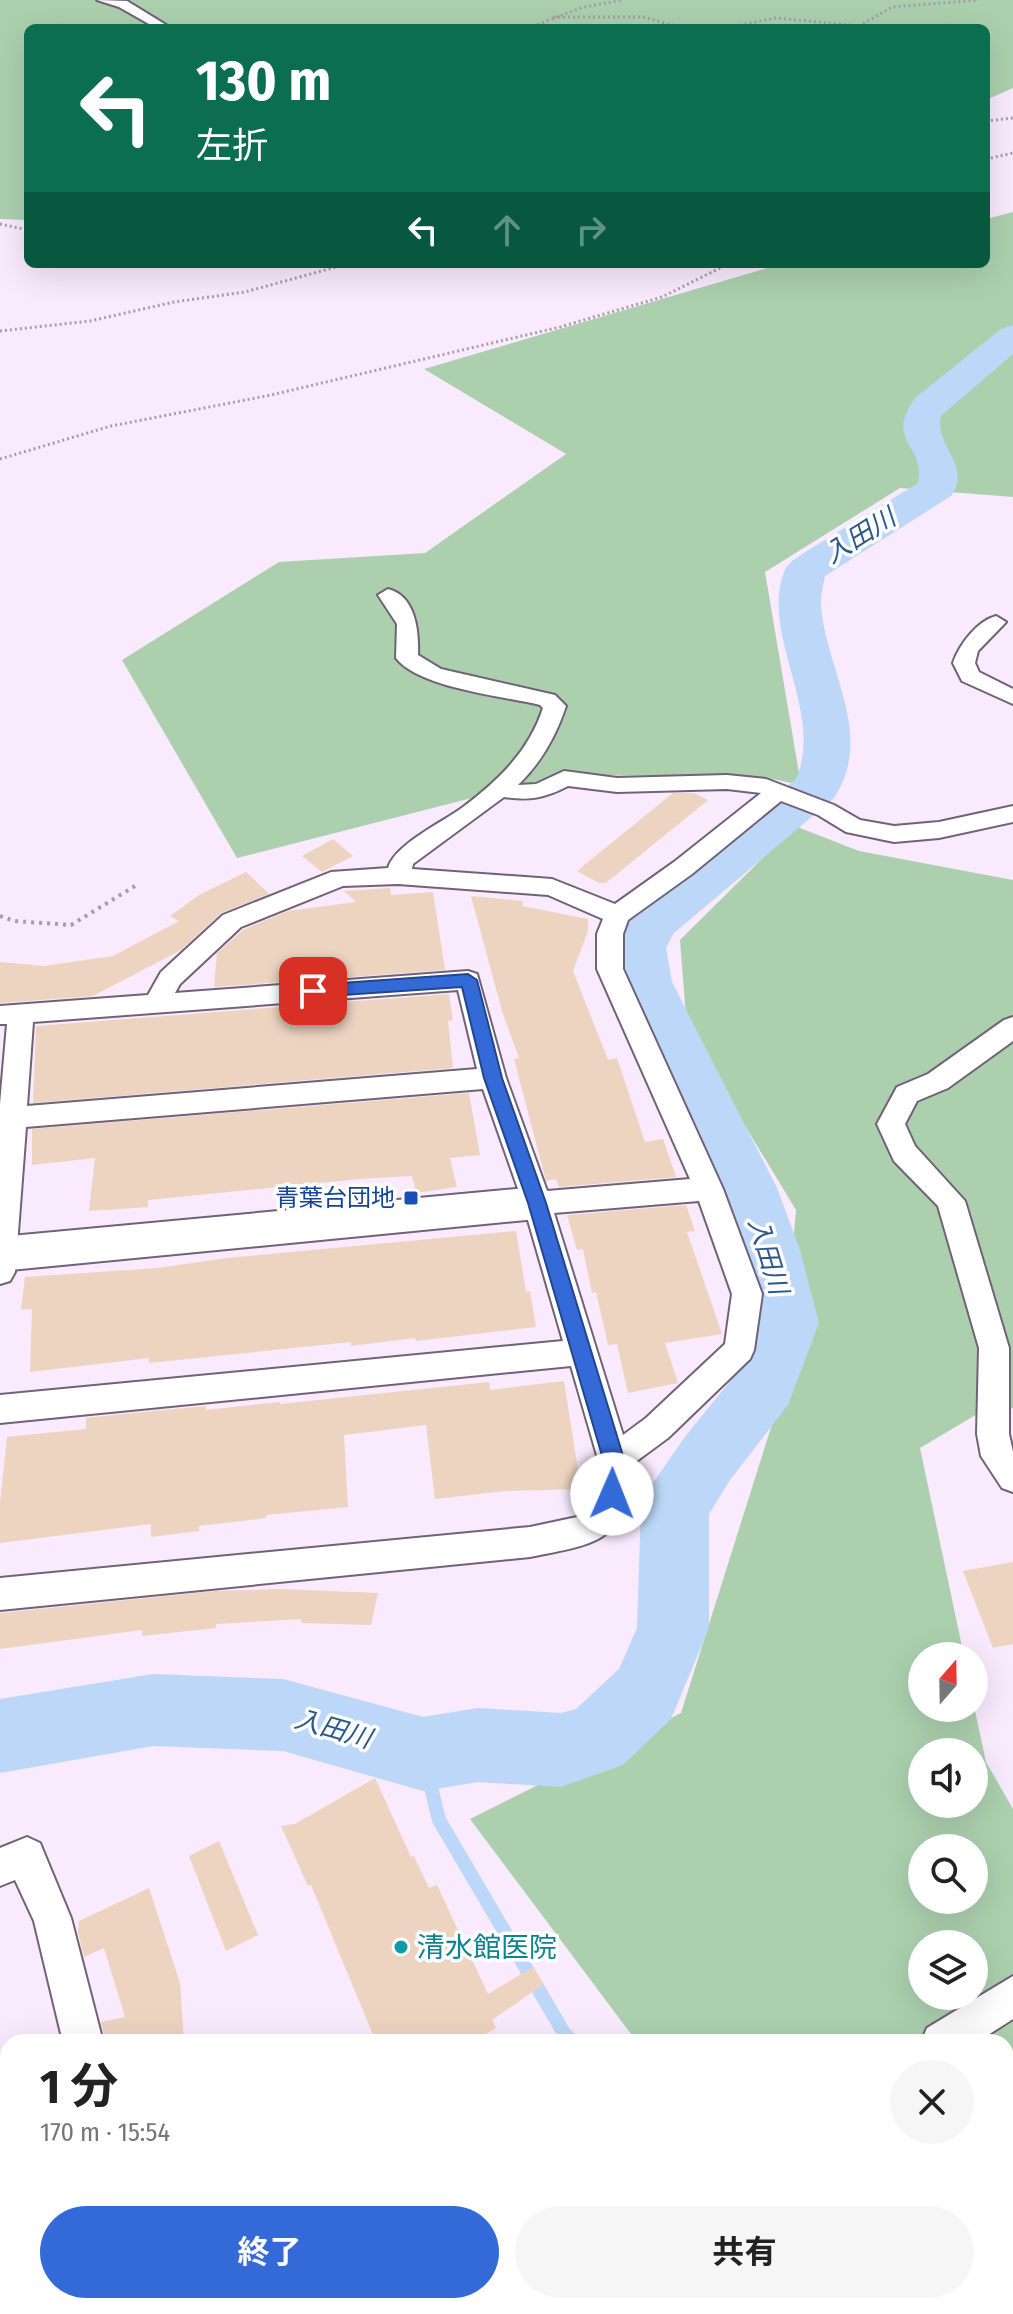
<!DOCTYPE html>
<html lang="ja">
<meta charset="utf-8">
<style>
:root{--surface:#fff;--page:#f6f6f6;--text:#222;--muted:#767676;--accent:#346ad8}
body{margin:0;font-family:"Fira Sans Condensed","Noto Sans JP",sans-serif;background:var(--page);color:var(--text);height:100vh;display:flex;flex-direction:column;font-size:30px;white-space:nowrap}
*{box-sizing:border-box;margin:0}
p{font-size:26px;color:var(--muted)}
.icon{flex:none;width:44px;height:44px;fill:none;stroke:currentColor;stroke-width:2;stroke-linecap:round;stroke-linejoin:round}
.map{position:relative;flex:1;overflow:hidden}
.sheet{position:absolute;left:0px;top:2034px;width:1014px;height:280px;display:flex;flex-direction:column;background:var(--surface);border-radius:24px 24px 0 0;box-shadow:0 8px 32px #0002}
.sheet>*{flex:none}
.top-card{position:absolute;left:24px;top:24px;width:966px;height:244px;border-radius:12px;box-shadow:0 8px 32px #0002;background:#0b6e4f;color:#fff;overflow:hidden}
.needle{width:52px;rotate:20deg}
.controls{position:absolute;left:908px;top:1642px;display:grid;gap:16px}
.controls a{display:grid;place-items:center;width:80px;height:80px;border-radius:50%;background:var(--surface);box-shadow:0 8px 32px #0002;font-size:40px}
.pin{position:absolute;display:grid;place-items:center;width:68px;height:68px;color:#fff;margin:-34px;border-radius:16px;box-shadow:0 4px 12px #0006}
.me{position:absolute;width:88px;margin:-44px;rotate:1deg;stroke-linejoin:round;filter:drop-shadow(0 0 6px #0008)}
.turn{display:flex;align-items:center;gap:28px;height:168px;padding:0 40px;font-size:36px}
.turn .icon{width:104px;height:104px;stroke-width:2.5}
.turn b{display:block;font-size:56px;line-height:68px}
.lanes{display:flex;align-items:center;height:76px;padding:0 40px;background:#0003;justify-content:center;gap:40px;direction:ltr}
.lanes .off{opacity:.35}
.round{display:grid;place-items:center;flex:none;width:84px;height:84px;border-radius:42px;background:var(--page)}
.headline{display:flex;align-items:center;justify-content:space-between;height:136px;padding:0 40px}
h1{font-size:48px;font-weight:700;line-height:60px}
.cta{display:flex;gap:16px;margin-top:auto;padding:16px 40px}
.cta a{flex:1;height:92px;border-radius:48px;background:var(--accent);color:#fff;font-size:32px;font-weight:700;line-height:92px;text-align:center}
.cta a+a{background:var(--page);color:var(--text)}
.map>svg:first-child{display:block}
</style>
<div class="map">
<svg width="1013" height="2314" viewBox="0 0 1013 2314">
<rect width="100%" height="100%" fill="#f9eafe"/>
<g fill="#acd0ae" fill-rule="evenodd">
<path d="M0,0h1013v88l-27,12v-72h-958v192l-28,-1z"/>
<path d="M1013,212v285l-113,-9 -135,84 36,213 -38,-8 -201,-2 -325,83 -115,-198 157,-98 146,-9 141,-99 -142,-85 357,-105h205v-45z"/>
<path d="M795,826l64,25 154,29v528l-34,5 -59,35 44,208h-42v52h52v-2l12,56 27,47v505h-487l16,-8h464v-264h-369l-167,-223 211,-106 99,-314 16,-189 -109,-180 -7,-90zM922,1752h52v52h-52zM922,1848h52v52h-52zM922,1944h52v52h-52z"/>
</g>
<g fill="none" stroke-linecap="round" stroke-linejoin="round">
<g stroke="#bcd7f7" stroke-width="14">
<path d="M423,1754l16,66 125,213 9,9"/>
<path d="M844,2042h26"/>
<path d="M1006,2144l7,4"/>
</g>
<path fill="#bcd7f7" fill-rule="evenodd" d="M1013,325v29l-72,62c-7,31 32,49 10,80l-126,80c-2,10 -5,21 -4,31 6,65 54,128 13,191l-160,135 -8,15 6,34 105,206 23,62 19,73 -31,82 -58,75 -21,34v114l-38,91 -48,46 -62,22 -83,-5 -55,9 -140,-40 -130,-5 -153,27v-74l153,-25 130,5 140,38 55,-9 83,5 15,-4 43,-40 18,-41 4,-120 10,-22 33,-48 55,-68 18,-47 -17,-73 -21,-62 -101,-206 -4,-34 22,-39 160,-130c29,-67 -36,-144 -12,-207 4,-10 14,-15 23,-21l111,-68c8,-39 -34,-40 -3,-85l86,-69z"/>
</g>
<g fill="#ecd4c0">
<path d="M673,793h21l14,7 -102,83h-7l-22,-12z"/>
<path d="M333,839l20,17 -31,16 -20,-16z"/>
<path d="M246,872l23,22 -48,19 -40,37 -88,46 -93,7v-41l44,4 69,-10 66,-35 -9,-5 29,-21z"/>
<path d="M390,888l1,7 42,-3 12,78 -231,17 3,-34 26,-23 45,-19 68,-9 -12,-11z"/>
<path d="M471,896l52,5 -1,5 66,13v12l-15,40 35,89 9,-2 28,84 18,-3 13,38 -117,10 -3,-8 -10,2 -32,-122 5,-1 -17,-47z"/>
<path d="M449,994l4,26 -5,1 5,47 -420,35 3,-77z"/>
<path d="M469,1093l11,62 -30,3 7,29 -41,6 -4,-17 -53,3 -211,21v7l-59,4 6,-53 -63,7v-36z"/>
<path d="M686,1205l9,26 -8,1 35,102 -57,9 13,40 -50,10 -11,-49 -9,1 -12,-53 -4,1 -9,-44 -6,1 -10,-35z"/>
<path d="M516,1231l10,61 4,-1 6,36 -120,14 -1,-3 -64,8v-4l-202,21v-5l-119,14 2,-63 -11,1 4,-33 133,-9 69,-10z"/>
<path d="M564,1381l17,108 -76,2 -70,8 -9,-74 -82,10 4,72 -82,8v3l-67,8v5l-48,6v-13l-151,19v-40l7,-66 79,-8v-11l47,-5 73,-7v4l74,-8v2l209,-22 1,8z"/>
<path d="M1013,1562v82l-20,4 -30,-77z"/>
<path d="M279,1589l99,4 -7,32 -70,-2v-4l-85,5v4l-74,8v-6l-142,19v-36l216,-22z"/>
<path d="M375,1778l36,79 3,-1 15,32 8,-3 51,109 45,-27 11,17 -52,36 4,8 -24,14h-96l-65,-157 -3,1 -27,-60 14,-2z"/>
<path d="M219,1841l39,94 -32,16 -37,-95z"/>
<path d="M149,1888l31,95 4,59h-78l-5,-20 24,-5 -21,-69 -20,9 -6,-25 1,-11z"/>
</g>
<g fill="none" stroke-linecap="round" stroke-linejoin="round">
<g stroke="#726277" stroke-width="4">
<g id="street">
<path d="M97,0l30,1 44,27h-15l-37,-21z"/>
<path d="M388,589c28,7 31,43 30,66l23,14 114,26 11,11c-10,30 -25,57 -48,79l18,-1 28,-13 53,7 110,-3 39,4 68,26 26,15 34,6 45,-4 74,-16v16l-74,16 -45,4 -48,-10 -28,-17 -37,-14 -89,73 -64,46 -5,14v35l100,220 39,105 -8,56 -4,9 -82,79 -38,28c-2,77 -35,78 -100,91l-530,53v-32l530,-51 47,-10 17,-14 4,-44 -27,-93 -571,57v-28l563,-54 -40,-138 -40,-114 -457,38 -11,145 -5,9 -10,3v-180l7,-80h-7v-18l148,-11 13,-23 62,-57 108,-43 57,-4c6,-23 55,-46 75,-61 36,-27 66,-56 80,-99l-3,-3c-37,-9 -121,-17 -144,-47l1,-34 -19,-29zM568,786l49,6 110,-3 34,4 -87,69 -59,42 -63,-25 -140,-10 1,-5 91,-67c25,4 41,1 64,-11zM398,884l150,11 55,24 -6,15v35l93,210 -143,12 -41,-113 -29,-104 -9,-3 -293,22 5,-9 61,-57 102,-41zM458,990l19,79 -450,37 6,-84zM699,1201l33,93 -7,50 -79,74 -23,17 -69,-222z"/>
<path d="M996,616l10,6 -28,29 -3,12 4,9 34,17v15l-51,-23 -9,-18c6,-18 24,-42 43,-47z"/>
<path d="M1013,1017v24l-65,47 -31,13 -12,23 10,22 50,55 44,147v86l4,18v40l-11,-4 -21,-32 -4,-22 2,-86 -41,-142 -44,-45 -17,-37 20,-37 31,-13 76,-54z"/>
<path d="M27,1837l13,6 31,75 32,124h-40l-29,-121 -19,-41 -15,6v-38z"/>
<path d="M1013,1976v43l-36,23h-56l6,-14z"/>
<path d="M8,2198v43l-8,3v-43z"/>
</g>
</g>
<g stroke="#726277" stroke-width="4">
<path id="secondary" d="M537,1187l14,5 6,11 -6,11 -14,5 -537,52v-34z"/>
</g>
<g stroke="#a89cac" stroke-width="3" stroke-dasharray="2 3" stroke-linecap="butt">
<path d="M553,17h90l40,11"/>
<path d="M528,28l56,-21 39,-7"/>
<path d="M725,28l51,-10 83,8 33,-19 87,-7"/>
<path d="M986,121l27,-3"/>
<path d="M986,159l27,-6"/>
<path d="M0,224l28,6"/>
<path d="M0,331l90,-10 84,-19 71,-10 102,-28"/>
<path d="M0,459l111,-33 160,-31 289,-68 102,-30 66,-33"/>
</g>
<path stroke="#a89cac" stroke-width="4" stroke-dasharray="3 5" stroke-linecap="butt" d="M0,916l14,5 57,4 64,-39"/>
<use href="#street" fill="#fff" fill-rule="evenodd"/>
<use href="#secondary" fill="#fff" fill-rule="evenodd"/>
</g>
<path fill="#346ad8" stroke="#22458c" stroke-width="2" d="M468,974l9,6 25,98 44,125 78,256 -5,42 -7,3 -8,-3 -3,-7 2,-35 -75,-256 -44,-125 -22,-91 -149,10 -8,-6 8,-6z"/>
<rect fill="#1a4fb4" stroke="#fdfdfd" stroke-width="3" x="403" y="1190" width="16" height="16" rx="4"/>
<circle fill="#0f9aa8" stroke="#fdfdfd" stroke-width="3" cx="401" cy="1947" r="8"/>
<g text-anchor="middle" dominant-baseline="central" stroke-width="7" stroke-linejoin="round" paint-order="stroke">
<g font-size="24" fill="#164399" stroke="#fdfdfd" text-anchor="end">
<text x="395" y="1198">青葉台団地</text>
</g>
<g font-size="26" font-style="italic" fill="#2c598c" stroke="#fdfdfd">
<text transform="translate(860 536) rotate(-32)">入田川</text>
<text transform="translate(768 1256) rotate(73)">入田川</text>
<text transform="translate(333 1729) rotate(16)">入田川</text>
</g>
<g font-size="28" fill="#0d838f" stroke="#fdfdfd" text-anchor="start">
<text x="417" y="1947">清水館医院</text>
</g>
</g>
</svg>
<div class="controls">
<a><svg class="needle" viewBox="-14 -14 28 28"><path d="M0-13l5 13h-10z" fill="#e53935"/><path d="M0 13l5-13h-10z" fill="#767676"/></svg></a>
<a><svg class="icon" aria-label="sound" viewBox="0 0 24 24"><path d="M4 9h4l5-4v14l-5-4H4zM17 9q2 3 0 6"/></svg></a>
<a><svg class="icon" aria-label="search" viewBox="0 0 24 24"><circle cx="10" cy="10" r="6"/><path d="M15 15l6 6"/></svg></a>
<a><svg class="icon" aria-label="layers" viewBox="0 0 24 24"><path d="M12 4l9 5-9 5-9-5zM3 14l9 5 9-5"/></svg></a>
</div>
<div class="pin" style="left:313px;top:991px;background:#d93025"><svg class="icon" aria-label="arrive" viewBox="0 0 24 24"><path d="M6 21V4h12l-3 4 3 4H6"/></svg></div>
<svg class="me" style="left:612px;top:1494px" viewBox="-20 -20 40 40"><circle r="19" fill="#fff"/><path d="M0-13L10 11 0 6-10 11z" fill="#346ad8"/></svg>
<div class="top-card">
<div class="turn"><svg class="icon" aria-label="left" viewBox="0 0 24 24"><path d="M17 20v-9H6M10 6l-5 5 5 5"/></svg><div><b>130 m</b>左折</div></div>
<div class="lanes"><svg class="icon" aria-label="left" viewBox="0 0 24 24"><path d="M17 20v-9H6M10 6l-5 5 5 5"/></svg><svg class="icon off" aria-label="ahead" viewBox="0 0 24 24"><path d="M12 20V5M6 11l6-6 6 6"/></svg><svg class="icon off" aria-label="right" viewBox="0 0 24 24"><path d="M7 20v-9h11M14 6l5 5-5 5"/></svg></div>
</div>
<section class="sheet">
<div class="headline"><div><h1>1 分</h1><p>170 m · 15:54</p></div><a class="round"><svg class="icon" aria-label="close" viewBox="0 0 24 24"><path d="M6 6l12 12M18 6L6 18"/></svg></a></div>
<div class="cta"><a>終了</a><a>共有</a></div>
</section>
</div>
